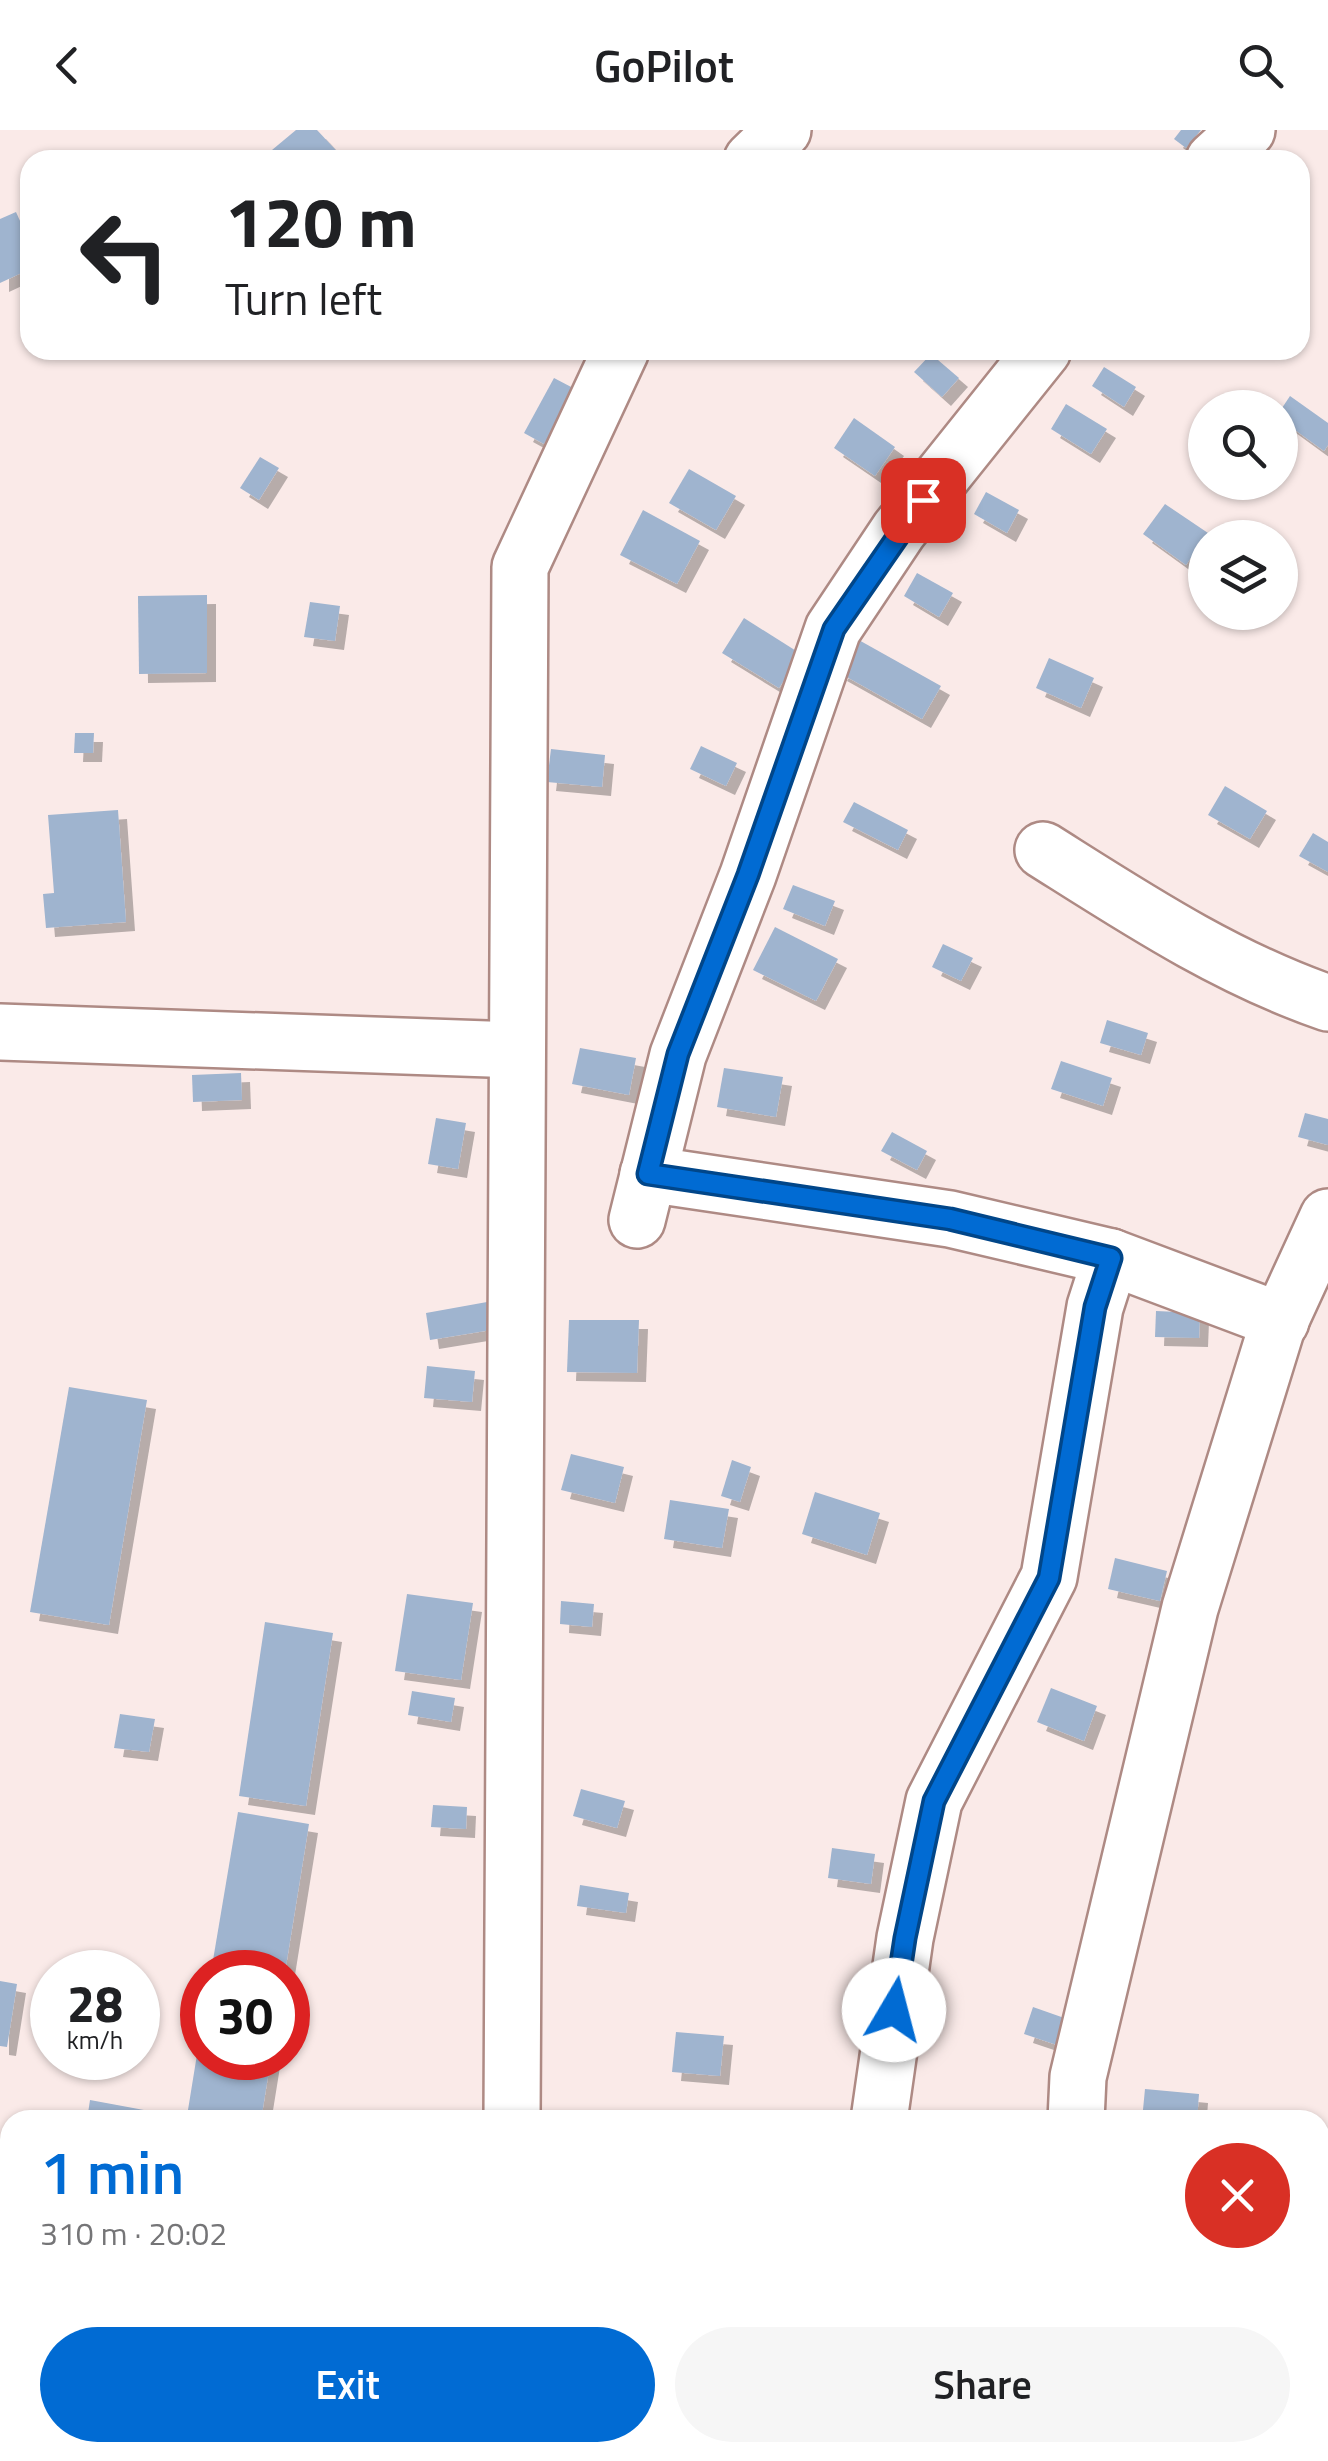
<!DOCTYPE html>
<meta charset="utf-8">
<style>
:root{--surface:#fff;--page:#f6f6f6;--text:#202124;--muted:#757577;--accent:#016bd3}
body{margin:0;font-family:"Titillium Web",sans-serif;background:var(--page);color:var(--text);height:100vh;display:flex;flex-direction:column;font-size:38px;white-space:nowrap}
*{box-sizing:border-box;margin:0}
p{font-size:32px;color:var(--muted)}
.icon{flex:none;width:55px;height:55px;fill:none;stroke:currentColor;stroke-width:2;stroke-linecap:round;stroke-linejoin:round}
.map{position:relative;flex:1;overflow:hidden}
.drawer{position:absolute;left:0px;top:1980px;width:1330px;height:352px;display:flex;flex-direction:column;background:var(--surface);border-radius:30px 30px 0 0;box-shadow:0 2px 8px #0004}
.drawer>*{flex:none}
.guide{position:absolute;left:20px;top:20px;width:1290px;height:210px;border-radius:30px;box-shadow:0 2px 8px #0004;background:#fff;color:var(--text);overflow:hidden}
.buttons{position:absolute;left:1188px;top:260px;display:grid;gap:20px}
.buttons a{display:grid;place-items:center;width:110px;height:110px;border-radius:50%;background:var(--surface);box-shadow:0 2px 8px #0004;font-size:50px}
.speed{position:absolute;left:30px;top:1820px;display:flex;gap:20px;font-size:50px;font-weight:700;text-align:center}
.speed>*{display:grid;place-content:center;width:130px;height:130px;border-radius:50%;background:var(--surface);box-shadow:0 2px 8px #0004;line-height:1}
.speed small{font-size:25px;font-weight:400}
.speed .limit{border:15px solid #d22;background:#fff;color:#111}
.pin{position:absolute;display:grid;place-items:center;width:85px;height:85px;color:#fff;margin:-42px;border-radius:20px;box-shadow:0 5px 15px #0006}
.me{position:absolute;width:110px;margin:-55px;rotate:8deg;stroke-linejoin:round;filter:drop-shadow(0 0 8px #0008)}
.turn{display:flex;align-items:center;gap:35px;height:210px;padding:0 40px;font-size:45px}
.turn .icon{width:130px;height:130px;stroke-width:2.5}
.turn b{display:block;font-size:70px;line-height:85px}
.round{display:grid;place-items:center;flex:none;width:105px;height:105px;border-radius:52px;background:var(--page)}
.head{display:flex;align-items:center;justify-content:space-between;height:170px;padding:0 40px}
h1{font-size:60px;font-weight:600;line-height:75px;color:var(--accent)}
.action{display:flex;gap:20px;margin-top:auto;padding:20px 40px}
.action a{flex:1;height:115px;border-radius:60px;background:var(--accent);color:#fff;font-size:40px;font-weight:600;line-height:115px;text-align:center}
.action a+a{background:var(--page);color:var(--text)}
header{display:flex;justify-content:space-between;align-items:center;height:130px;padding:0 40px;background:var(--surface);font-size:45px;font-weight:600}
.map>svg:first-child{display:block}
</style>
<header><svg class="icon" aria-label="back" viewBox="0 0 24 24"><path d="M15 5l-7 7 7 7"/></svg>GoPilot<svg class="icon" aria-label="search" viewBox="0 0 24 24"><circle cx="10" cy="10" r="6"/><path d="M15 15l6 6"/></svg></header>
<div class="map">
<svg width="1328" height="2331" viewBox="0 0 1328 2331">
<defs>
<filter id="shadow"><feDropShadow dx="9" dy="9" stdDeviation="0" flood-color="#0004"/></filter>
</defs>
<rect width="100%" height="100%" fill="#faeae8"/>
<g fill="#9fb4cf" filter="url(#shadow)">
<path d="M296,0h21l28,30h-85z"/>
<path d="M1181,0h20l-15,18 -12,-9z"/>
<path d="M16,82l14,31v26l-30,14v-64z"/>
<path d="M931,224l28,24 -17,19 -28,-25z"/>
<path d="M1104,237l32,20 -12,20 -32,-21z"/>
<path d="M554,248l21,11 -31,55 -20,-11z"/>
<path d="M1290,266l38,27v22l-4,6 -44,-32v-8z"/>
<path d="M1066,274l41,25 -16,25 -40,-25z"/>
<path d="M854,288l41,29 -20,29 -41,-28z"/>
<path d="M260,327l19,11 -20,32 -19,-12z"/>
<path d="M689,339l47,27 -20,34 -47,-27z"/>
<path d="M986,362l33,18 -12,23 -33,-19z"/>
<path d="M1165,374l43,29 -22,32 -43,-31z"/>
<path d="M643,380l57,31 -23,43 -57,-29z"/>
<path d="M917,443l36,20 -14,24 -35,-21z"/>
<path d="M207,465v78l-68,1 -1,-78z"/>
<path d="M310,472l30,4 -5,35 -31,-4z"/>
<path d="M744,488l57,36 -22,34 -57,-35z"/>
<path d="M857,509l84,47 -19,33 -84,-47z"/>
<path d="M1049,528l45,20 -13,30 -45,-20z"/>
<path d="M75,603h19l-1,20h-19z"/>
<path d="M701,616l36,17 -11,23 -36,-17z"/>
<path d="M551,619l54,6 -3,32 -55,-5z"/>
<path d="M1225,656l42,25 -17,28 -42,-24z"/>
<path d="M854,672l54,28 -10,20 -55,-28z"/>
<path d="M118,680l8,112 -80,6 -3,-34 11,-1 -6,-78z"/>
<path d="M1313,703l15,9v30l-29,-16z"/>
<path d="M793,755l42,16 -10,25 -42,-17z"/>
<path d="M775,797l63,32 -22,42 -63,-31z"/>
<path d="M943,814l30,14 -12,23 -29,-14z"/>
<path d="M1107,890l41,13 -7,22 -41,-12z"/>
<path d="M580,918l56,10 -7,37 -57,-11z"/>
<path d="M1061,931l51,17 -9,28 -52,-17z"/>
<path d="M724,938l59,9 -7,40 -59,-10z"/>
<path d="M241,943l1,27 -49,2 -1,-27z"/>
<path d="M1305,983l23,6v26l-30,-8z"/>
<path d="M436,988l30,5 -8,46 -30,-5z"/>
<path d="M892,1002l35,19 -10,19 -36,-19z"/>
<path d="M487,1172l4,28 -61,10 -4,-27z"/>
<path d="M1156,1181l44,2 -1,25 -44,-1z"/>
<path d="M569,1190h70l-2,53 -70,-1z"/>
<path d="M427,1236l48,5 -3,31 -48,-4z"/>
<path d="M69,1257l78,13 -38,225 -79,-13z"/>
<path d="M571,1324l53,13 -9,36 -54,-13z"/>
<path d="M732,1330l19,7 -11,35 -19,-6z"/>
<path d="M815,1362l65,21 -13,42 -65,-21z"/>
<path d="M670,1370l59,9 -7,39 -58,-9z"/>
<path d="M1115,1428l52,13 -7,30 -52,-12z"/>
<path d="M407,1464l66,9 -12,77 -66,-9z"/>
<path d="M561,1471l33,3 -2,23 -32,-3z"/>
<path d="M265,1492l68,11 -27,173 -67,-10z"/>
<path d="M1051,1558l46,18 -13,35 -47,-19z"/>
<path d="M412,1561l43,7 -4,24 -43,-7z"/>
<path d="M120,1584l35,5 -6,33 -35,-4z"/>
<path d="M581,1659l44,12 -8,27 -44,-12z"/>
<path d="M433,1675l34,2 -1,22 -35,-2z"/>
<path d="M238,1682l71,12 -24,148h-74z"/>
<path d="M832,1718l43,6 -4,30 -43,-6z"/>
<path d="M580,1755l49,8 -3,20 -49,-7z"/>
<path d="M0,1851l17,3 -10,63 -7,-1z"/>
<path d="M1033,1877l54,19 -9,26 -54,-18z"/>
<path d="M676,1902l48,4 -4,40 -48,-4z"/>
<path d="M200,1906l2,22h69l-10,62h-51l-23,-4z"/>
<path d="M1145,1959l54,5 -2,26h-55z"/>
<path d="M90,1970l97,18v2h-100z"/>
<path d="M142,2322h52l-1,9h-37l-15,-3z"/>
<path d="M648,2322h24l-1,9h-25z"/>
</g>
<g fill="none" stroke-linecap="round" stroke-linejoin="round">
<g stroke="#ae8a84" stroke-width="60">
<g id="minor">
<path d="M752,30l31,-30"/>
<path d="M1214,30l33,-30"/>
<path d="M1043,720c92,58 181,117 285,153"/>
<path d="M0,902l517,18"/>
<path d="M648,1044l302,45 161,38 170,64"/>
<path d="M637,1090l41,-165 70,-180 85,-246 66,-99 144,-180"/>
<path d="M512,1990l8,-1553 101,-217"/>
<path d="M879,1990l26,-182 29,-137 115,-224 46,-270 16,-50"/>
<path d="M1076,1990l2,-43 112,-469 86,-278 52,-113"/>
<path d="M0,2173l10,14"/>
<path d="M105,2322l15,9"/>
<path d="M514,2322v9"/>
<path d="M1176,2322l20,9"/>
<path d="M843,2323v-1"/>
</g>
</g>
<use href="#minor" stroke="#fff" stroke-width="55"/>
</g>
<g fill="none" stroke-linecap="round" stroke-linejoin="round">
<g stroke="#014689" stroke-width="25">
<path id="route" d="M894,1880l11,-72 29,-137 115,-223 46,-271 16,-49 -161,-39 -302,-45 30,-120 70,-179 86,-246 89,-129"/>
</g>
<use href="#route" stroke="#016bd3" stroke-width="18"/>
</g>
</svg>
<div class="buttons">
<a><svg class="icon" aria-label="search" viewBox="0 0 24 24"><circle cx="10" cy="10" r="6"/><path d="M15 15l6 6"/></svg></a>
<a><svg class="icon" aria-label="layers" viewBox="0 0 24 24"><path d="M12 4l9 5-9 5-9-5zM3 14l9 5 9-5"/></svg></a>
</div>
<div class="speed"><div>28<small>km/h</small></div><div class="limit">30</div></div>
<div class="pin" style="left:923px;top:370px;background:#d93025"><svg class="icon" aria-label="arrive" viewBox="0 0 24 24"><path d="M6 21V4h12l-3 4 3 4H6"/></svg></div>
<svg class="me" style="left:894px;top:1880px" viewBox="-20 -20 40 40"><circle r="19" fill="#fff"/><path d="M0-13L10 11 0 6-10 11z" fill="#016bd3"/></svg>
<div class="guide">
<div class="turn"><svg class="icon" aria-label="left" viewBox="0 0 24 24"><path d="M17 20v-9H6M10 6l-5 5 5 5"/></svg><div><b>120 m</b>Turn left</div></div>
</div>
<section class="drawer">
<div class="head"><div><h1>1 min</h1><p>310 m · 20:02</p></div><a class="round" style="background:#d93025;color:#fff"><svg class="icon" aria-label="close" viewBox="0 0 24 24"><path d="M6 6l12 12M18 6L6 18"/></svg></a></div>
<div class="action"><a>Exit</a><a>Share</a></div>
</section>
</div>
